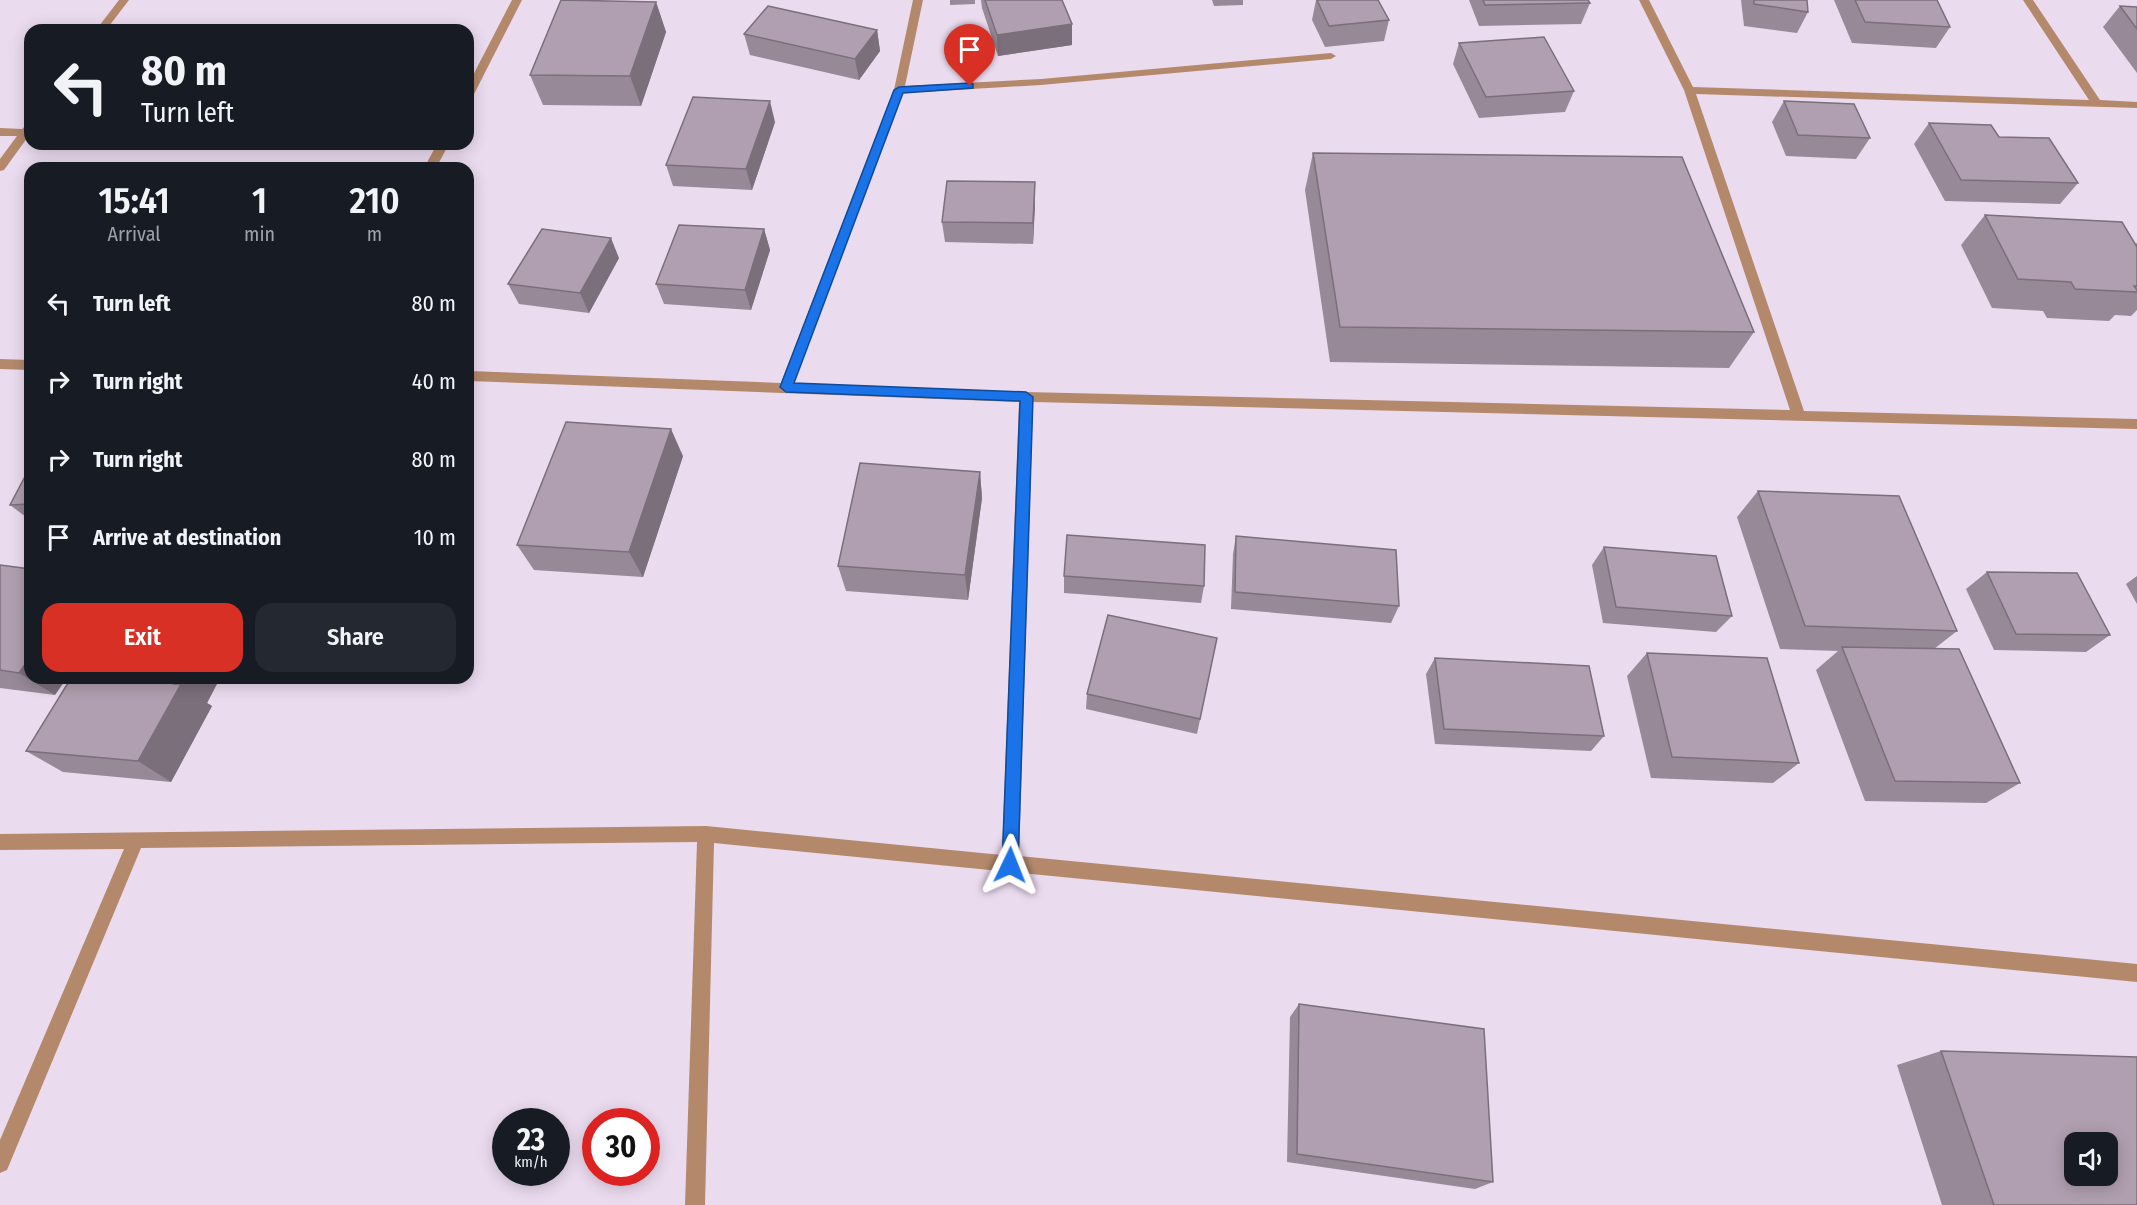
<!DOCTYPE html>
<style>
:root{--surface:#171b24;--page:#242831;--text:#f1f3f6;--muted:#9ea1a6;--accent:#d93025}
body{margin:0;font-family:"Fira Sans Condensed",sans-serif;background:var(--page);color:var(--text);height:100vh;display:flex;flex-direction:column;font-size:22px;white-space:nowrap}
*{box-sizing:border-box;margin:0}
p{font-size:20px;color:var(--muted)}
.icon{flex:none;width:33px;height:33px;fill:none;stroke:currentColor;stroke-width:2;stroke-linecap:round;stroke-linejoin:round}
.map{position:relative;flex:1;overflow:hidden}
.details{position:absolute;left:24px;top:162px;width:450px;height:522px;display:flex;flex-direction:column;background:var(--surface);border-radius:18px;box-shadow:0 3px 15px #0003}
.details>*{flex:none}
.banner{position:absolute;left:24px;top:24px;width:450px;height:126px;border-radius:18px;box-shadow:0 3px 15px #0003;background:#171b24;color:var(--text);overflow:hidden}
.controls{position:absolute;left:2064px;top:1132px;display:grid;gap:12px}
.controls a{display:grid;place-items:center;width:54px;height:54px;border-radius:12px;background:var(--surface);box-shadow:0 3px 15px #0003;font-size:30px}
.speed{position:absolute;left:492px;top:1108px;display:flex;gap:12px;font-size:30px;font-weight:700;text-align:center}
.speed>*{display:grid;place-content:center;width:78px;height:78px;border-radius:50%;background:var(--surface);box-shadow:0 3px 15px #0003;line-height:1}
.speed small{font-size:15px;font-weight:400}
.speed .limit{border:9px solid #d22;background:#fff;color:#111}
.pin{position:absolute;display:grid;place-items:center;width:51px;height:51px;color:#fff;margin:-62px -26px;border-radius:50% 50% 50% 0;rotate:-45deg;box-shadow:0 0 6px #0007}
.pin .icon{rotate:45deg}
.me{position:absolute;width:66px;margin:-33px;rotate:2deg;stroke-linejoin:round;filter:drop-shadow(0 0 4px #0008)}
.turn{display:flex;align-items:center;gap:21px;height:126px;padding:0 18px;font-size:27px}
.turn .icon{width:78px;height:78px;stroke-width:2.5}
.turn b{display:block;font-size:42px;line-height:51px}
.eta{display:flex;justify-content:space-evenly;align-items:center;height:102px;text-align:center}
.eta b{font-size:36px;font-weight:600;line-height:42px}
.primary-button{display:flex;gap:12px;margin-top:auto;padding:12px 18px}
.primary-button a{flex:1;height:69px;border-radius:18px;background:var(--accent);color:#fff;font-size:24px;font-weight:600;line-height:69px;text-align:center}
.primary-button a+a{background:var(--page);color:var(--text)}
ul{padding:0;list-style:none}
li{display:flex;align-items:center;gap:18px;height:78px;padding:0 18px}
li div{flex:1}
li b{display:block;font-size:22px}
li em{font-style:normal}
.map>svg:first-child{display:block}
</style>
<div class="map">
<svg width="2137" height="1205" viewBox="0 0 2137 1205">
<rect width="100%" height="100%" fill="#ebdbef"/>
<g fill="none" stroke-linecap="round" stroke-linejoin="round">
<g fill="#b4896b" fill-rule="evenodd">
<path d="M119,0h10l-23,30h-10z"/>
<path d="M512,0h10l-49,96 -5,3v-14z"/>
<path d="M913,0h10l-18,86 136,-7 290,-26 5,3 -5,3 -290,26 -138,8 -109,290 232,9 764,18 -106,-320 -45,-90h10l44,87 396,13 -66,-100h10l67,100 37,2v6l-441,-14 108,317 333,8v10l-1104,-27 -14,454 1118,108v18l-1423,-139 -9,362h-20l12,-363 -556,6 -134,322 -7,3v-33l124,-291 -124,1v-16l706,-8 296,29 17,-453 -551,-21v-10l313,12 113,-293z"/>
<path d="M30,122v12l-26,36 -4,1v-12l17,-23h-17v-8l22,1z"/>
<path d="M437,144h12l-13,24h-12z"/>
<path d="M0,359l30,1v10l-30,-1z"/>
</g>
</g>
<g fill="#978997">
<path d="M950,0h25v4l-25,1z"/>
<path d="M981,0h81l10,45 -74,11 -16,-48z"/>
<path d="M1212,0h31v5l-29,1z"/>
<path d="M1316,0h62l11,20 -5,21 -59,6 -13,-27z"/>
<path d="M1469,0h119l2,3 -9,21 -102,2z"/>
<path d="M1741,0h66l1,12 -11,21 -53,-7z"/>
<path d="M1834,0h103l13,27 -14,21 -84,-5z"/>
<path d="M656,2l10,30 -25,74 -98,-1 -13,-30z"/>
<path d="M2120,6l17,1v66l-34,-46z"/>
<path d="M877,30l3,21 -21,29 -109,-25 -6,-21z"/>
<path d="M1459,43l115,48 -9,21 -86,6 -26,-54z"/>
<path d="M1784,101l86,37 -14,21 -70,-3 -14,-34z"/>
<path d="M775,122l-23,68 -79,-4 -7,-21z"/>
<path d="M1929,123l70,14 79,46 -18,21 -115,-3 -31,-57z"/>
<path d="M1313,153l441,179 -25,36 -399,-6 -25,-172z"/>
<path d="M1035,203l-2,41 -88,-2 -3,-20z"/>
<path d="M1985,215l150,29 2,-1v67l-6,6 -16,-1 -6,6 -62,-3 -4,-7 -51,-3 -31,-63z"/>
<path d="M764,229l6,21 -19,60 -87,-6 -8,-20z"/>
<path d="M619,258l-30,55 -70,-9 -11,-20z"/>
<path d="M683,456l-40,121 -109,-7 -17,-25z"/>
<path d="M30,467v53l-20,-15z"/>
<path d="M980,472l2,26 -14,102 -122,-9 -8,-25z"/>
<path d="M1758,491l199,140 -23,18 86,134 -34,20 -121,-2 -49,-131 22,-19 -58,-2 -43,-132z"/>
<path d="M1236,536l163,70 -8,17 -160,-14 2,-55z"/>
<path d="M1604,547l128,69 -16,16 -113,-9 -11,-58z"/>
<path d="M0,565l55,130 -55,-7z"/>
<path d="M1987,572l123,63 -24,17 -92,-2 -28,-61z"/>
<path d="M1064,576l140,10 -3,17 -137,-10z"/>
<path d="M2137,576v28l-11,-20z"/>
<path d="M1217,638l-20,96 -111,-25 1,-15z"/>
<path d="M1647,653l152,110 -26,20 -122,-5 -24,-102z"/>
<path d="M1435,658l169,78 -13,15 -156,-7 -9,-70z"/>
<path d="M130,678h90l-13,25 5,3 -41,76 -108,-10 -37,-21 103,-71z"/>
<path d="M1299,1004l194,178 -18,7 -188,-27 3,-145z"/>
<path d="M1941,1051l196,154h-195l-45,-140z"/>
</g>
<g fill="#7b6f7b">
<path d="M656,2l10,30 -25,74 -11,-30z"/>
<path d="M1072,24v21l-74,11 -1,-21z"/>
<path d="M877,30l3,21 -21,29 -4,-21z"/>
<path d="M770,101l5,21 -23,68 -6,-21z"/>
<path d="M1035,182v21l-2,41v-21z"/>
<path d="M764,229l6,21 -19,60 -6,-20z"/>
<path d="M611,238l8,20 -30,55 -9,-20z"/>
<path d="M671,429l12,27 -40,121 -14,-25z"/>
<path d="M980,472l2,26 -14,102 -3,-25z"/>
<path d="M30,657v21h37l-12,17 -36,-22z"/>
<path d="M178,678h42l-13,25 5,3 -41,76 -33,-21z"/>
</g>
<g fill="#b09fb0" stroke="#7b6f7b" stroke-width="1.5" fill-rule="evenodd">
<path d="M561,0l95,2 -26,74 -100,-1z"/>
<path d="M985,0h77l10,24 -75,11z"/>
<path d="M1317,0h61l11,20 -60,6z"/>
<path d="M1483,0h105l2,3 -105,2z"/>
<path d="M1754,0h53l1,12 -54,-8z"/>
<path d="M1855,0h82l13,27 -85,-5z"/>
<path d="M768,6l109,24 -22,29 -111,-25z"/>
<path d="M2120,6l17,1v22z"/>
<path d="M1544,37l30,54 -88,6 -27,-54z"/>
<path d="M693,97l77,4 -24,68 -80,-4z"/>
<path d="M1784,101l70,3 16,34 -72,-3z"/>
<path d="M1929,123l62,2 8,12 50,1 29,45 -117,-3z"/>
<path d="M1313,153l369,4 72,175 -414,-5z"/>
<path d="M947,181l88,1 -2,41 -91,-1z"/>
<path d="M1985,215l137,7 15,25v39h-3l3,4v2l-62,-3 -4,-7 -53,-3z"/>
<path d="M679,225l85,4 -19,61 -89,-6z"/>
<path d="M542,229l69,9 -31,55 -72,-9z"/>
<path d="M566,422l105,7 -42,123 -112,-7z"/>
<path d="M860,463l120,9 -15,103 -127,-9z"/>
<path d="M30,467v37l-20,1z"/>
<path d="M1758,491l141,5 58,135 -152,-5z"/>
<path d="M1067,535l138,10 -1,41 -140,-10z"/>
<path d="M1236,536l160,14 3,56 -164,-14z"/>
<path d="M1604,547l112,9 16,60 -116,-9z"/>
<path d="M0,565l30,4v88l-11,16 -19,-3z"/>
<path d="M1987,572l90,1 33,62 -94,-1z"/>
<path d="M1108,615l109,23 -17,81 -113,-25z"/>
<path d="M1842,647l117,2 61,134 -125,-2z"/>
<path d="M1647,653l120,5 32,105 -127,-6z"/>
<path d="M1435,658l154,8 15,70 -160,-7z"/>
<path d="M71,678h30l28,2 1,-2h48l-4,6h7l-43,77 -112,-10z"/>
<path d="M1299,1004l185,25 9,153 -196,-28z"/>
<path d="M1941,1051l196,6v148h-143zM2074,1143h34v33h-34z"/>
</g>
<path fill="#1a73e8" stroke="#114b97" stroke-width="1.5" d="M970,83l3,1v4l-70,5 -109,290 232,9 7,5 -15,468 -2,6 -6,2 -5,-2 -3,-6 18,-464 -234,-9 -6,-5 114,-297 5,-3z"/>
</svg>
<div class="controls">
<a><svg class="icon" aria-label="sound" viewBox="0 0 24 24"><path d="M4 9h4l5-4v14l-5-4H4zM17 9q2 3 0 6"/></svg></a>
</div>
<div class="speed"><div>23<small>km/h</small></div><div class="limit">30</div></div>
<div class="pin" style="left:970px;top:86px;background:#d93025"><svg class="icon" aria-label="arrive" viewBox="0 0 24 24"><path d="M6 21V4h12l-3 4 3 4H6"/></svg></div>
<svg class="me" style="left:1010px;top:865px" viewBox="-20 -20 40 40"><path d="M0-17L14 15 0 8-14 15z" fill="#1a73e8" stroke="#fff" stroke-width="4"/></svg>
<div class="banner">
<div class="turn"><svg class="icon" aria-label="left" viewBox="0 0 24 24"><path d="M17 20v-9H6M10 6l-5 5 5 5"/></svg><div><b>80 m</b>Turn left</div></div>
</div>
<section class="details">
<div class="eta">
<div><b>15:41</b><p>Arrival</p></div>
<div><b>1</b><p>min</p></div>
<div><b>210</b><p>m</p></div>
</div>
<ul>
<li><svg class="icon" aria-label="left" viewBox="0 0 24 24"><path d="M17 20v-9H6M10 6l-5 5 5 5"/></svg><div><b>Turn left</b></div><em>80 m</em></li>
<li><svg class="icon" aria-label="right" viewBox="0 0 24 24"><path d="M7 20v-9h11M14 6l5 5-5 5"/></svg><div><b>Turn right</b></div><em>40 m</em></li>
<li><svg class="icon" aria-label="right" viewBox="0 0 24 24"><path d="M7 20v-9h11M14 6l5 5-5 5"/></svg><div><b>Turn right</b></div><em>80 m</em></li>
<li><svg class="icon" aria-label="arrive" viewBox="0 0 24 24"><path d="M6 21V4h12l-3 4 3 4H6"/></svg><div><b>Arrive at destination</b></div><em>10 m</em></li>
</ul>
<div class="primary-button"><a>Exit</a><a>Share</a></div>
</section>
</div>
